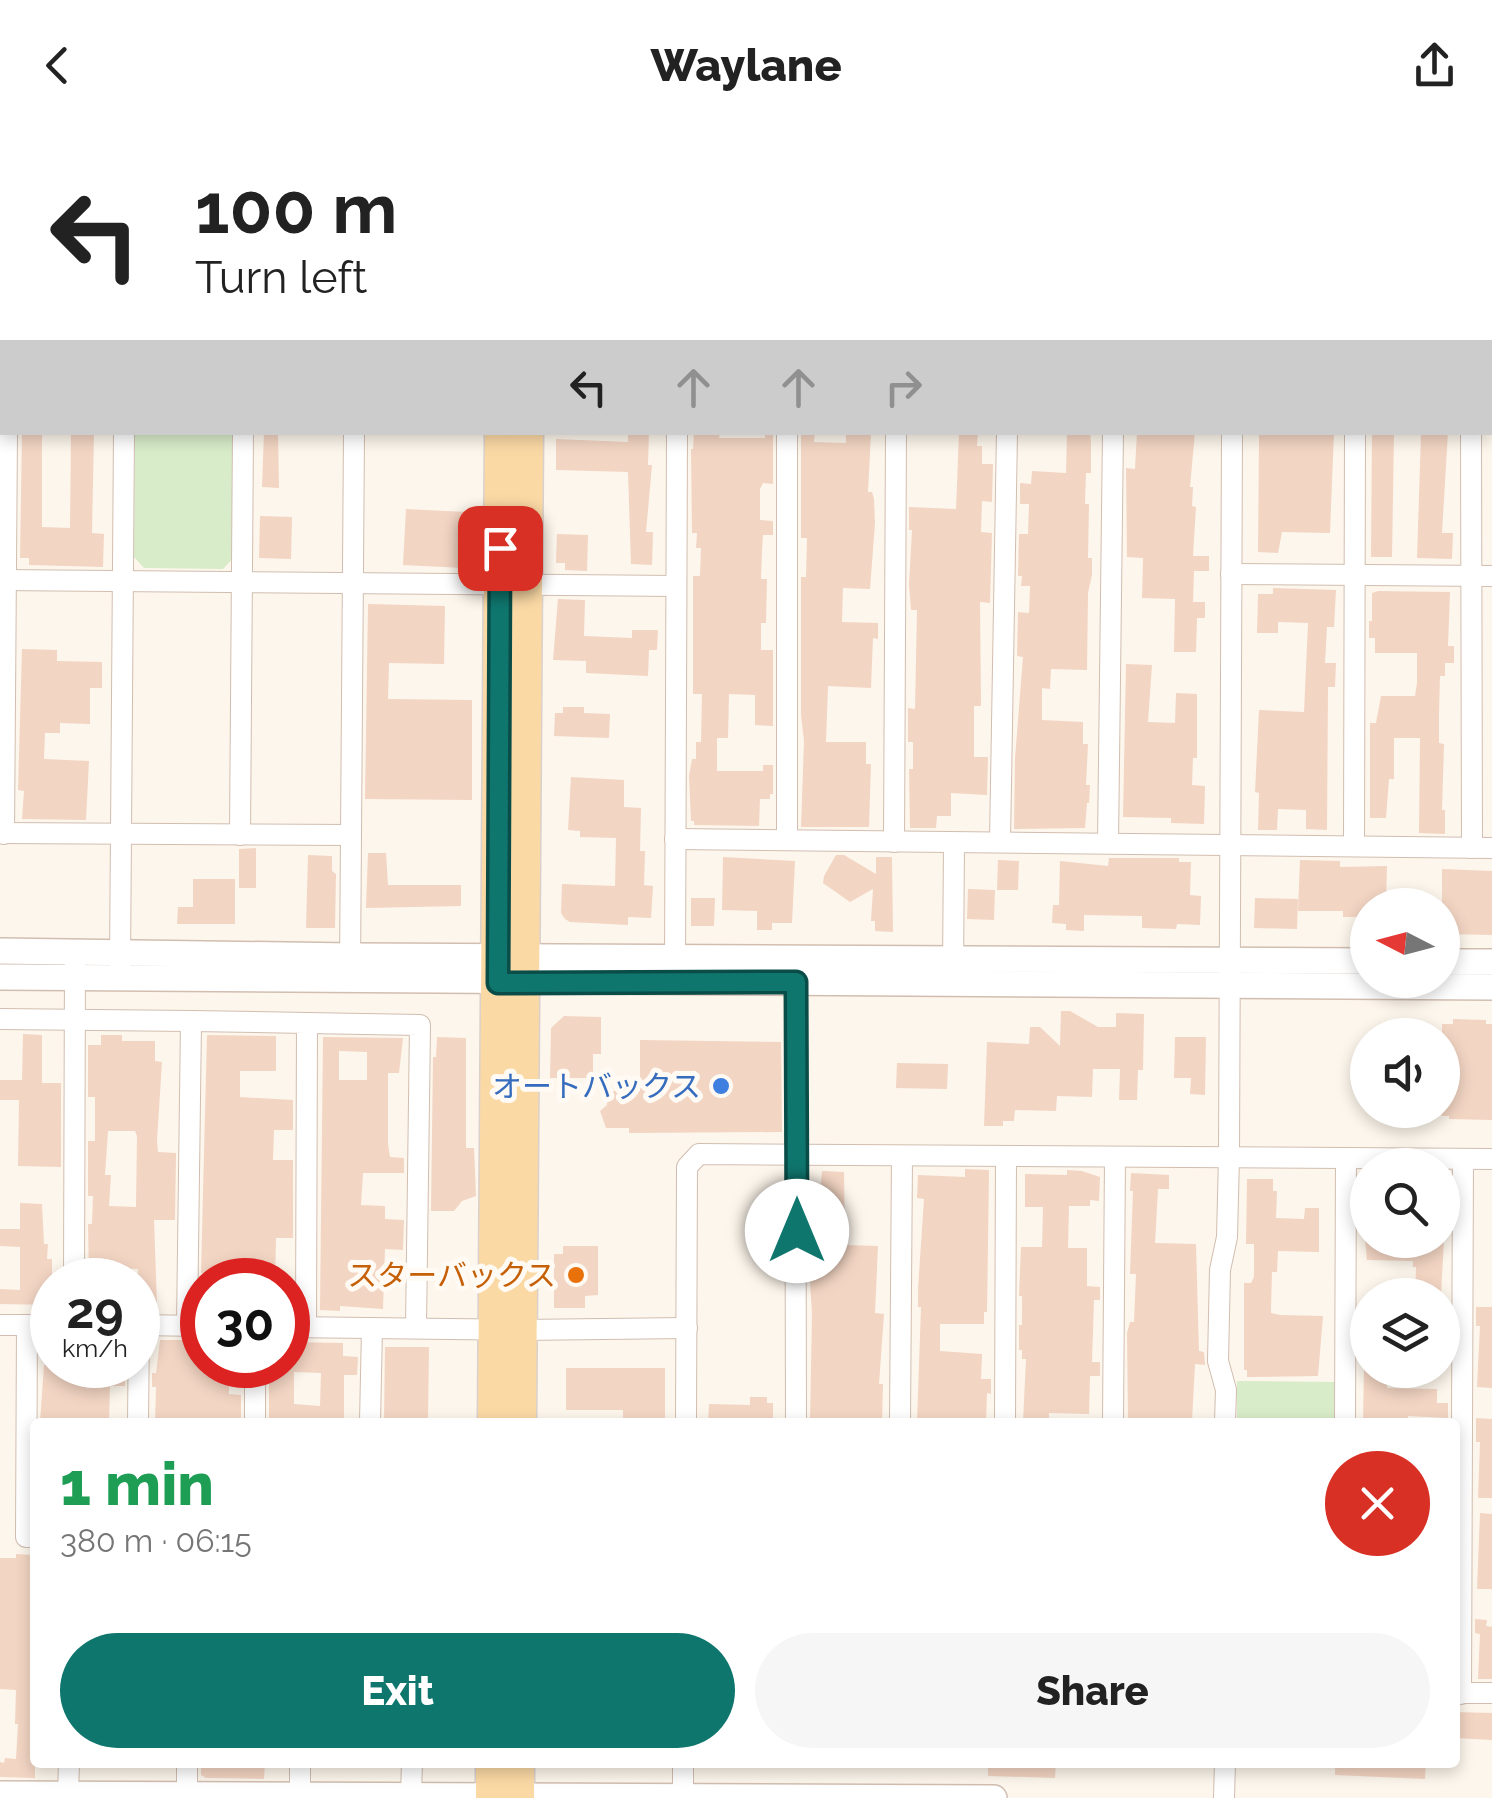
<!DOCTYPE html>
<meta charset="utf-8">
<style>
:root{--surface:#fff;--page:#f6f6f6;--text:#222;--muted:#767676;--accent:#0f766e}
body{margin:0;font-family:Raleway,"Noto Sans JP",sans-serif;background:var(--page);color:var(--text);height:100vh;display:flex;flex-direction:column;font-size:38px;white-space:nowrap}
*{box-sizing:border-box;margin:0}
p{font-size:32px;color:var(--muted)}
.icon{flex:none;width:55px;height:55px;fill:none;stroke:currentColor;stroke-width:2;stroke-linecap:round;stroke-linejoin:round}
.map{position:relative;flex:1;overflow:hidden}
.side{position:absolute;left:30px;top:1288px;width:1430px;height:350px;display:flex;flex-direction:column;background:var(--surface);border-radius:10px;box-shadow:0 5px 15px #0003}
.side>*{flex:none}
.guide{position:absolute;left:0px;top:0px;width:1492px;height:305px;box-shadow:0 5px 15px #0003;background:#fff;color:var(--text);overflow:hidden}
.needle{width:65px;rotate:276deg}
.controls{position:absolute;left:1350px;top:758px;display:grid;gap:20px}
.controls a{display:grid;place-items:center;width:110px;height:110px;border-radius:50%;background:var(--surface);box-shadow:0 5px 15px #0003;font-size:50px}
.speed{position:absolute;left:30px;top:1128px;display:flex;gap:20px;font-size:50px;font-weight:700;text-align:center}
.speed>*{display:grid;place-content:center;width:130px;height:130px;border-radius:50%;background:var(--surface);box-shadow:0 5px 15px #0003;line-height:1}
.speed small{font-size:25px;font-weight:400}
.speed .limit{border:15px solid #d22;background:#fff;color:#111}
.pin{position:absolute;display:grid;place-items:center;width:85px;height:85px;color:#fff;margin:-42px;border-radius:20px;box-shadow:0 5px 15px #0006}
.me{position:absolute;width:110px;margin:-55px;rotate:0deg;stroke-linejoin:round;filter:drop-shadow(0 0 8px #0008)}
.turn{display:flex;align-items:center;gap:35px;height:210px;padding:0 30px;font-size:45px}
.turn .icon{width:130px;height:130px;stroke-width:2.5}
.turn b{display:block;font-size:70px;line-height:85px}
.lanes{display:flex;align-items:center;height:95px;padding:0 30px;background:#0003;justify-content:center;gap:50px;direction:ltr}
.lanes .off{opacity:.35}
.round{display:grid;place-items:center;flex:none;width:105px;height:105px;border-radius:52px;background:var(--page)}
.summary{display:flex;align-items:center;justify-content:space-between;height:170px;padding:0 30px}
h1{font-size:60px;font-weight:800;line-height:75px;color:#1e9e55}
.cta{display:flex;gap:20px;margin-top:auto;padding:20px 30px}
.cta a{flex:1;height:115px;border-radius:60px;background:var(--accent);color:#fff;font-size:40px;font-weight:800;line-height:115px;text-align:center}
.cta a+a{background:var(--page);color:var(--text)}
header{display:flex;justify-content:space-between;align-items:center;height:130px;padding:0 30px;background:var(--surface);font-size:45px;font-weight:800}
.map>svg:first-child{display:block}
</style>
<header><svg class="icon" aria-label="back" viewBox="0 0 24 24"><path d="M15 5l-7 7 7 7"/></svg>Waylane<svg class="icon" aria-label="share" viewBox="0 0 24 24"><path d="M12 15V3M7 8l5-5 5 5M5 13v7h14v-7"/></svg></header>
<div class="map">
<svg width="1492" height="1668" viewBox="0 0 1492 1668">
<rect width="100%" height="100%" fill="#fdf6ec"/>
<g fill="#d8ecc9">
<path d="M135,303h99l1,123 -12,13 -79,-1 -10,-11z"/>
<path d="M1237,1251l101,1v40h-101z"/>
</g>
<g fill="#f3d5c3" fill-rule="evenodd">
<path d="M22,302h20v95l28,1 1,-96h23l-2,101 12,1 -1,33 -74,-2v-7h-9z"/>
<path d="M264,302h14l1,56 -17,-1z"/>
<path d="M628,302h21l-1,33h4l-6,67h7l-1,33 -21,-1 -3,-92 -72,-2v-31l72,3z"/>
<path d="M694,302h26l-1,6h46v-6h8v52l-10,-1 -3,6v31l13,1v14h-10l-1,16 -1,28h6l-1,44h-5v27h12v76l-18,-1v-30l-26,-1 -1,44h-11v33h46v-6h10v29h-3v5h-10l-1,27 -65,-1v-4h-3l-2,-45 3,-17h4v-17h5l1,-48h-9v-118h7l1,-28h-5l1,-15h-5l-1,-84h2z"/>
<path d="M801,302h14l-1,10 32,1v-10h25l-3,59h4l2,7 1,24 -5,66 -27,-1 -1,34 36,1v16l-5,-1 -2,50 -43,-2 -2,56h40v22h5l-2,63h-68l3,-86 -3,-26v-138h5l1,-39h-6z"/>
<path d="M959,302h19l-1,14h5v18h11l-1,38 -10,-1 -1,31 11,1 -2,70 -10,-1 1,104h-7v51h14l-1,38 -36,-2v23h-14l-1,12h-26l-1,-59h4v-27h-5v-34l7,1 2,-99h-6l-2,-25 3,-55h-3v-23l47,2z"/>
<path d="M1067,302h23l1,11v30h-5l-1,31h4l-1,54h4v17l-4,18 -1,77 -36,-1 -1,20 -8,-1v32l41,2v22h5l-2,41h4l-1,18h-2l-2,25 -71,1 1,-71 8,-101 -6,-1 1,-44 11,1 1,-27h-9l1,-10h-4l1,-42h9l1,-30h-9v-21l11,1 1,-13 34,2z"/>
<path d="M1137,302h58l-5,55h3l-1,19 4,1 -3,49h16v15h-15l-1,31h12v16h-8l-1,34h-22l1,-53 -33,-1 1,-40 -16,-1 -1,-89 9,1z"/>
<path d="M1269,302h65l-4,101 -48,-1 -4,21 -20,-1 1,-117h10z"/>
<path d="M1372,302h22l-2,125h-21z"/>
<path d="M1448,302l-6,101h11l-1,26 -35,-1 4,-124z"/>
<path d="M406,379l60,3v7l6,1 -1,19h-6l-2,29 -60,-3z"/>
<path d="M260,386l32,1 -1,42 -32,-1z"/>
<path d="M557,404l31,1 -1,36 -22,-1v-7h-9z"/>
<path d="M1273,458l63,2 -2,37h-7l-2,36h11l-1,24h-7l-1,143 -21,-1v-19l-28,-1 -1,21h-19l1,-37 -4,-1 4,-82 45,2 4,-89 -30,-1v11h-21l1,-39h15z"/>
<path d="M1378,461l72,1 -2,54h6v17h-9v13h-5l-1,38v29l5,1 -2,66h3v24l-26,-1 1,-95h-26v41h-5l-3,39h-16v-95h6l5,-27h34l2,-13v-30h-42v-15h-6v-17h3v-28z"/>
<path d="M558,469l27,1 -1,36 48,2v-8h26l-1,20h-8l-1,26 -62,-3v-12l-33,-1z"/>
<path d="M368,474l77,2 -1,58 -55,-1 -1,36 84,1v100l-107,-1z"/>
<path d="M22,519l35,1v11l45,1v26h-12v36l-30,-1v10h-15l-1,26 45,2 -3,59 -64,-1 2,-28 -6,-1z"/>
<path d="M1126,534l26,1 -4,57 27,1 1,-30 21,1v64h-4l-1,27 13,1 -1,38 -33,-1v-5l-48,-1z"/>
<path d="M563,577h21v6l26,1 -1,24 -55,-2 1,-23h8z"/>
<path d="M571,647l53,3v27l17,1 -1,43h5l-1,34 9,1 -2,32 -23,-1v8l-58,-3 -5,-3 -4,-6 1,-29 53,2 1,-48 -36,-1v-6l-12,-1z"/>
<path d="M256,718v40h-17v-39z"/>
<path d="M368,723h18l2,32h73v21l-95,2z"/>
<path d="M308,725l24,1v15l4,3 -1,54h-29z"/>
<path d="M836,725h8l32,19v-17h16l1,75 -18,-1v-10h-4l2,-32 -23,13 -27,-19 1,-7z"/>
<path d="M723,727l72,4 -3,62h-20v7h-15v-19l-35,-1z"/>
<path d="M1109,728h70v4h12l-1,33 11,1 -1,29 -23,-1 -1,5 -34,-1v-12l-58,-1v16l-18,-1v-6l-14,-1 1,-18h6l1,-44 48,5z"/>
<path d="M998,730l21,1 -1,29h-21z"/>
<path d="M1300,730l40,1v6l47,-1 -1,39h-18v12h-25v-6h-45z"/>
<path d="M1442,739l50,2v64l-50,-1z"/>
<path d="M193,749h42v45h-58l1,-17h15z"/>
<path d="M968,759l27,1 -1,30 -27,-1z"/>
<path d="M691,768h24l-1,28h-23z"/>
<path d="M1255,768l43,1 -1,30 -43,-1z"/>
<path d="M1061,881h9l28,16h18v-14l28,1 -1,56h-5l-1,30h-18l1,-31h-27l-1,28 -35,-1 -1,15 -41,-1 -1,11h-11v5h-19l3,-84 42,2 1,-17h10l20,19z"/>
<path d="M564,886l37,1v37h-8v24h-43l1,-50z"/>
<path d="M1453,889l33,1v4h6v96l-43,-1v-3h-7v-92h11z"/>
<path d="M23,904l19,1v48h19v84l-43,-1 1,-66h-19v-20h22z"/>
<path d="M101,905h21v6h33v20l7,1 -5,79 1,11 18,1 -1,67h-21l3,84h-19v-35l-26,-1 -1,12h-22l-1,-56h4l1,-28h-5v-55h7v-44h-7v-52h13zM108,1001h27l2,5 -1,71 -27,-1 2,-31h-6z"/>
<path d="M207,905l69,1v35h-36v26l53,3v30h-19l-1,30h20v78h-17l-1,42h-26v-6l-48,-1z"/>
<path d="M323,907l80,1 -4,35h-11v71l2,13 14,1v15h-41l-2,32 24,1v13l19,1 -1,30 -18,-1 -2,60 -43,-3v5l-20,-1zM339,921l28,1v28h-28z"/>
<path d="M437,907l29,1v110h8l2,48 -14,5 -8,10h-23l2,-154h3z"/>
<path d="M1175,907h31l-1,58 -15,-1 1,-16h-17z"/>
<path d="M640,910l141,2 1,90 -153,1v-5h-23l-6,-17 7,-6v-14h33z"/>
<path d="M897,933l51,1 -1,25 -51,-1z"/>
<path d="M965,1039l24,1 -2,142h-3v12h-44v27l42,3 -1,25h10v15l-4,-1 -1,29h-69l4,-115h-3v-18l6,-90 -7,-1 1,-23 47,2z"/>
<path d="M1067,1040l15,1 18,6 -1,24 -9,-1v6h-21l-1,42h19v38l13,1v13h-6l-2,62h8v14h-10l-1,38 -40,-1v9h-26l3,-63h-4v-9h-3v-25h3v-29h-3l2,-49h21l1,-40h-18v-33l42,1z"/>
<path d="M822,1041l22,1 1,73 33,1 -3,67 9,1 -5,70h4l-1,38 -72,-1 2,-107 -3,-50 1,-10h3l1,-71 7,1z"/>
<path d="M1131,1043l38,2v14h-11l-3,54 41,1 3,107 5,1 1,13 -10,-1 -3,57 -64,-1 -1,-87 3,-11h4l2,-48h-6l3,-83h-3z"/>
<path d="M1247,1049h26v12h4l-1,27 28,1 1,-11h14v44l-41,-1 -1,21h-5l-1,37v4l9,2 43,1 -5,60 -71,1v-7h-3v-87h7l3,-6v-33h-8z"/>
<path d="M20,1073l22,1 2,40h4l-1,15h5v46l-52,-1v-15l20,1v-43l-20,-1v-17h20z"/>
<path d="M1365,1110h79l-3,55h-26l1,-28h-3v-6l-46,-1z"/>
<path d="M563,1116h35v49l-13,1v12h-31v-54h9z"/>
<path d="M1476,1177h16v81l-15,-1 3,-61h-4z"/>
<path d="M160,1210h42v25h27v29l12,1v27h-86l1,-35h-4v-14h4z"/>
<path d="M288,1212l55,1v13l15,1 -1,18h-13v47h-75v-44h3v-13h16zM294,1242l27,1 -1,33 -26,-2z"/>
<path d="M385,1217h44l-1,75h-44z"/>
<path d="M44,1235h17l-1,7 27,1v-8h27v6l11,1v14h-15l-1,36h-69z"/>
<path d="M566,1238h99v54h-42v-12h-57z"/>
<path d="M1364,1240h24l-1,18 50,1v14h11v15l-40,-2v5l-45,1z"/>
<path d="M750,1267h17v6h6v19h-65l1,-18 41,1z"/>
<path d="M1476,1288l16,1v79h-14l2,-56h-4z"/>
<path d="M1480,1383l12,1v75h-15z"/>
<path d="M16,1424l17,1 2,89h-3l-2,39h5v95l-35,-1v-15l4,1 1,-5 11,1 2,-35h-3l1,-34 -16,-1v-131h16z"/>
<path d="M1475,1489l12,1 -1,6 6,1v52h-14l2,-45 -5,-1z"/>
<path d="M1455,1582l37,1v27l-37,-2z"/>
<path d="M201,1632h64l-1,17 -58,-1 -5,-3z"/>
<path d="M988,1632h68l-1,16 -67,-2z"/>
<path d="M1335,1632h91l-1,17 -90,-4z"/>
</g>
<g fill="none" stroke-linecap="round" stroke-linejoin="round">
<g stroke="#d1beb0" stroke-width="22">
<g id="minor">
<path d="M124,2v-2"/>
<path d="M680,2v-2"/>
<path d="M817,2l1,-2"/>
<path d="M958,2v-2"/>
<path d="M1102,2v-2"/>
<path d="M1236,2v-2"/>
<path d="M1359,2v-2"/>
<path d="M1474,2v-2"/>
<path d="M0,14h2"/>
<path d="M0,110l2,1"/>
<path d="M1490,150h2"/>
<path d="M787,302v408"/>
<path d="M1471,302l1,416"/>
<path d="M1231,444l261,2"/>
<path d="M0,450l676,6"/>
<path d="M0,703l351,2"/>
<path d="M4,704l3,-402"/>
<path d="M240,705l3,-403"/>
<path d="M675,709l817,9"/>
<path d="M894,712l2,-410"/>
<path d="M1000,712l7,-410"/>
<path d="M1108,713l5,-411"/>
<path d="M1354,714l1,-412"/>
<path d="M120,835l4,-533"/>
<path d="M350,840l4,-538"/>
<path d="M675,840l2,-538"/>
<path d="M795,840l1,452"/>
<path d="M953,841l1,-128"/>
<path d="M0,889l191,2 -4,305"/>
<path d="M191,891l116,2 -1,304"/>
<path d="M307,893l113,2 -4,303"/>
<path d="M74,1150l1,-318"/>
<path d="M0,1195h52"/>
<path d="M27,1195l-1,212h9"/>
<path d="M138,1195l64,1"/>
<path d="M288,1197l232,3 167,-2"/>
<path d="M138,1292l1,-97"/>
<path d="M255,1292v-57"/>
<path d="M370,1292l2,-94"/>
<path d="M686,1292l1,-255 12,-13 793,5"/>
<path d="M900,1292l2,-266"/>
<path d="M1005,1292l1,-266"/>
<path d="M1113,1292l2,-265"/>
<path d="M1225,1292l1,-32 -8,-29 2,-91 7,-33 2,-80 3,-725"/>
<path d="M1345,1292l1,-263"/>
<path d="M1455,1563h37"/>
<path d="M1461,1564l2,-535"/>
<path d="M68,1665l1,-33"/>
<path d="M187,1665v-33"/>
<path d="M300,1666v-34"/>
<path d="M411,1666l1,-34"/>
<path d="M683,1668v-36"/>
<path d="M1224,1668l1,-36"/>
</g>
</g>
<g stroke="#d1beb0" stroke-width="28">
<g id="tertiary">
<path d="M0,821l351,5 1017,5"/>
<path d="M1442,832h50"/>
<path d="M0,847l1492,10"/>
<path d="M0,1664l994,4"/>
</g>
</g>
<g stroke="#dad1cd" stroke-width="35">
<g id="primary">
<path d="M501,2v-2"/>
<path d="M528,2v-2"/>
<path d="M494,1292l7,-990"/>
<path d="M520,1292l7,-990"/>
<path d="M518,1632v36"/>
<path d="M492,1668v-36"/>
</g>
</g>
<use href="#minor" stroke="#fff" stroke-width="20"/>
<use href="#tertiary" stroke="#fff" stroke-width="25"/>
<use href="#primary" stroke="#fbd9a5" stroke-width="32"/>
</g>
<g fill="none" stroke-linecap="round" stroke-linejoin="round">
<g stroke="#0a4d48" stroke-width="25">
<path id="route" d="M500,418l-2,435 298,-1 1,249"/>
</g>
<use href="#route" stroke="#0f766e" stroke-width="18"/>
</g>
<circle fill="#3f7fe0" stroke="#fffaf3" stroke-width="4" cx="721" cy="956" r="10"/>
<circle fill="#e8710a" stroke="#fffaf3" stroke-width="4" cx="576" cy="1145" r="10"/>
<g text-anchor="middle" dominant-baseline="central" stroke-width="10" stroke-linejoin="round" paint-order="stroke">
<g font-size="30" fill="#366cbe" stroke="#fffaf3" text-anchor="end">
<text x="701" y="956">オートバックス</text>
</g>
<g font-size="30" fill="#c56008" stroke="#fffaf3" text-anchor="end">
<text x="556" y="1145">スターバックス</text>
</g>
</g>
</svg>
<div class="controls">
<a><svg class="needle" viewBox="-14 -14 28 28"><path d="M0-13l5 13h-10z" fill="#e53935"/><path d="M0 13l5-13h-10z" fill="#767676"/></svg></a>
<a><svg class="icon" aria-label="sound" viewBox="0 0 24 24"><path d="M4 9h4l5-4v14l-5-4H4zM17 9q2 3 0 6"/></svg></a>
<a><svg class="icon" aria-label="search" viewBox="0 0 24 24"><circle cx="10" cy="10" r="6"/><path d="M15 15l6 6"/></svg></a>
<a><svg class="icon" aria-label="layers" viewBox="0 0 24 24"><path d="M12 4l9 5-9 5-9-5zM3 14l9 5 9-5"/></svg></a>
</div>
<div class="speed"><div>29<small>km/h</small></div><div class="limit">30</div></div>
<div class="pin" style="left:500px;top:418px;background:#d93025"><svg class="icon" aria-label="arrive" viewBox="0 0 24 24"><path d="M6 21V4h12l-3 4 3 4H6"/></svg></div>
<svg class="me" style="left:797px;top:1101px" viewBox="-20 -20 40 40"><circle r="19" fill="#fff"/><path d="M0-13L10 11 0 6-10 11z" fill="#0f766e"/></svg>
<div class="guide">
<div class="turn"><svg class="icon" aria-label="left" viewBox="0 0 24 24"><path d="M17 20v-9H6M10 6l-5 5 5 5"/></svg><div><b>100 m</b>Turn left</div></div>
<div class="lanes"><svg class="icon" aria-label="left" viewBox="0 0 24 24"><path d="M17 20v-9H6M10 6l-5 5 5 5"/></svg><svg class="icon off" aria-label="ahead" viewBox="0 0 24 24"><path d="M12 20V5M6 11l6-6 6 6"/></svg><svg class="icon off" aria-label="ahead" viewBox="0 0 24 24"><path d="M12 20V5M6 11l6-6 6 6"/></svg><svg class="icon off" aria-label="right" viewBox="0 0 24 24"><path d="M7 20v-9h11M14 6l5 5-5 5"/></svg></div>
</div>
<section class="side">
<div class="summary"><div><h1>1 min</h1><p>380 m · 06:15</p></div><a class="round" style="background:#d93025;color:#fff"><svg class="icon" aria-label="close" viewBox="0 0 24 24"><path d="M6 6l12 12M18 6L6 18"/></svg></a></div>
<div class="cta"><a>Exit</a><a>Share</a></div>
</section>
</div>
